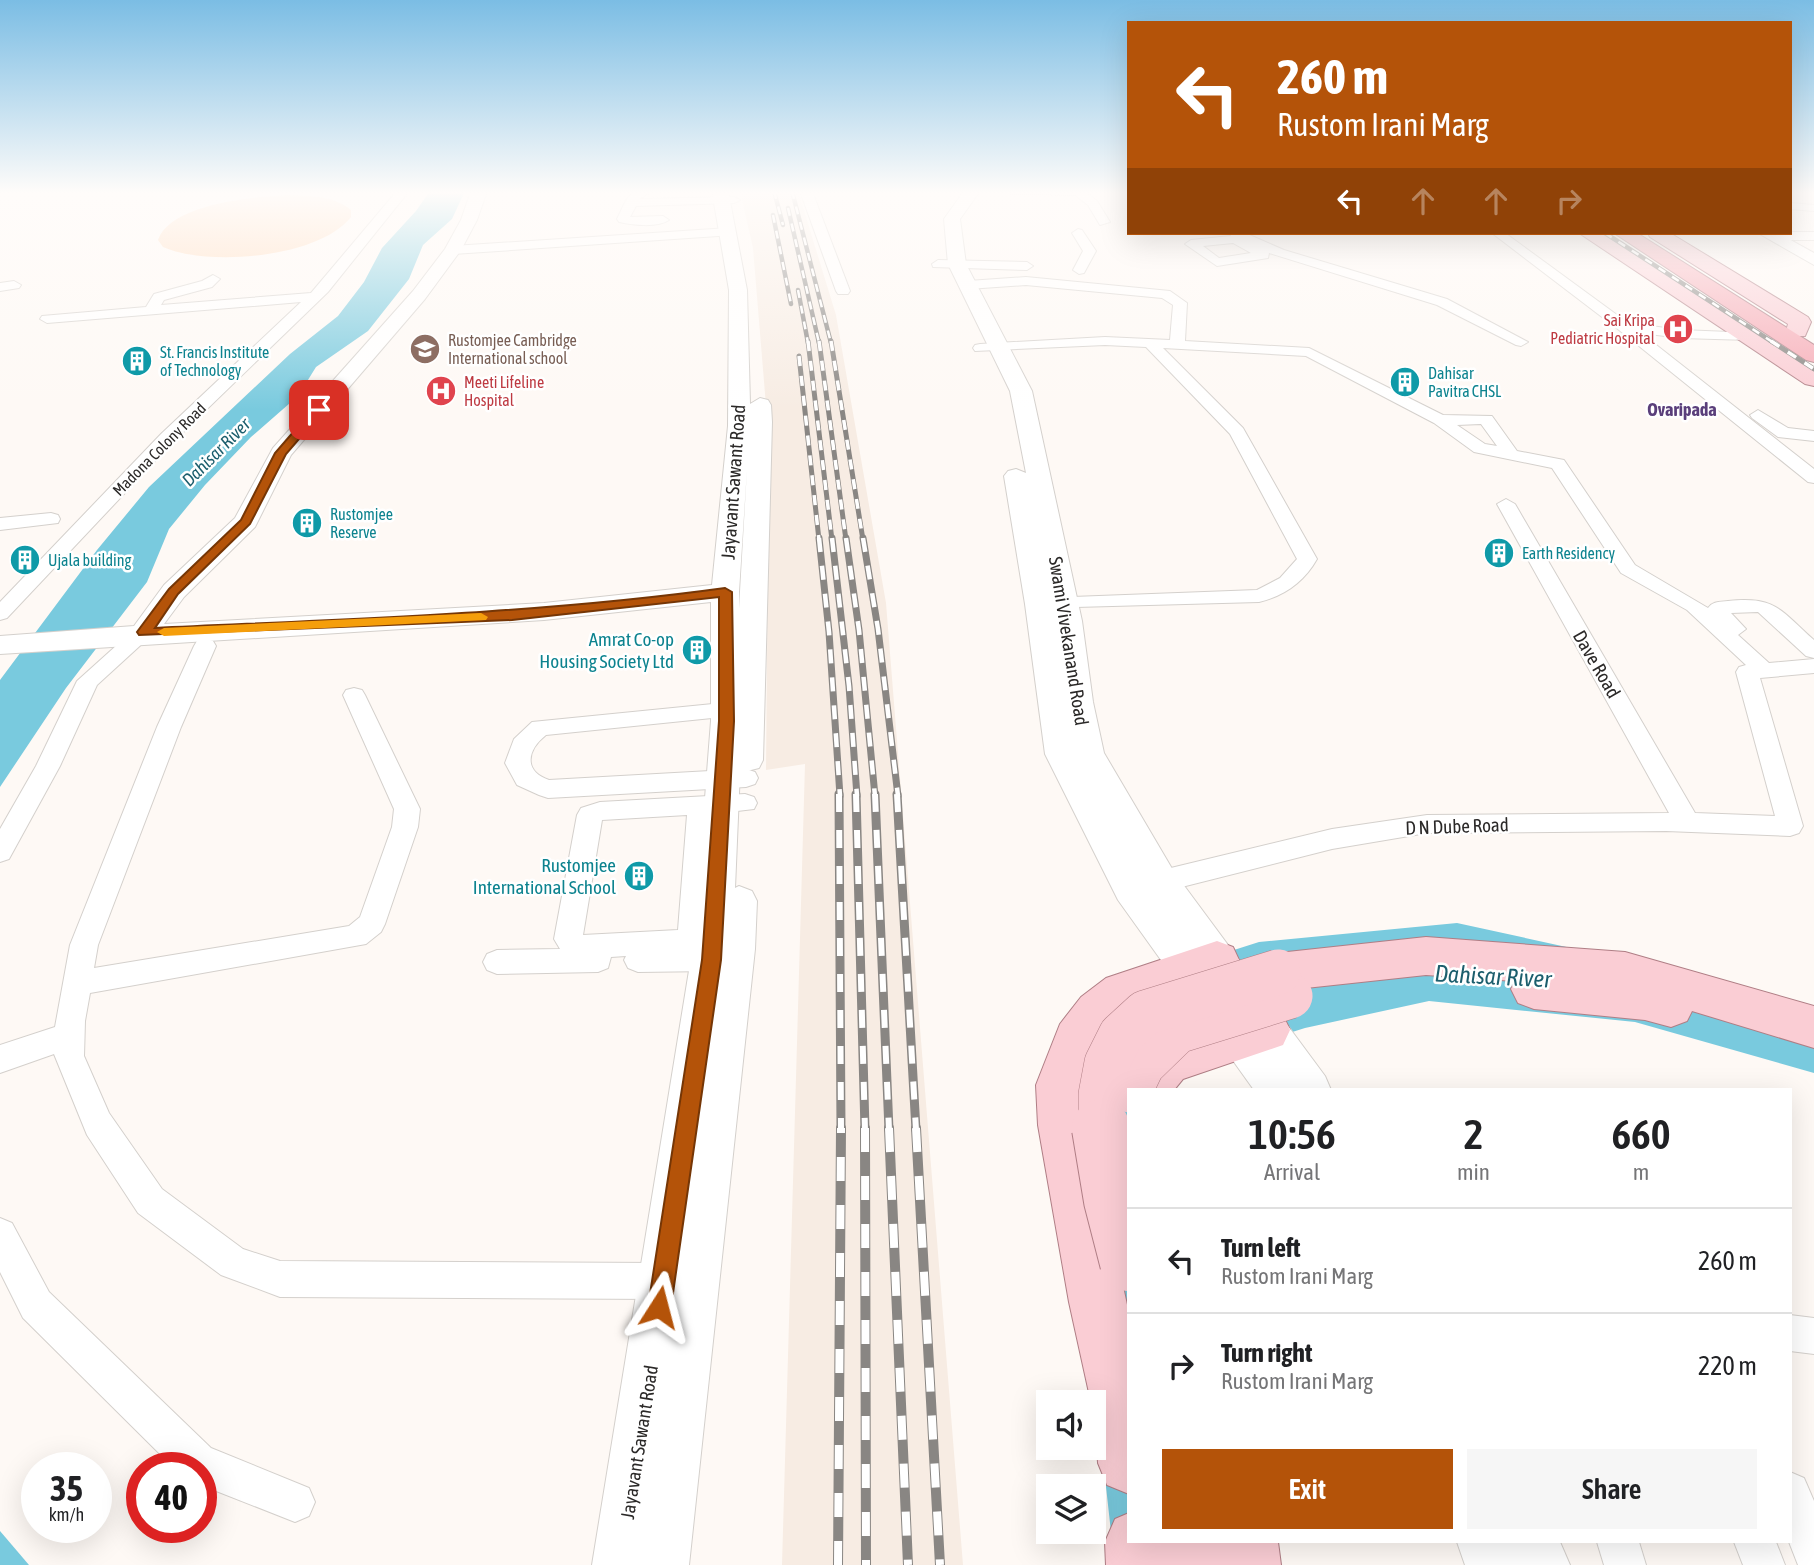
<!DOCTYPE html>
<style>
:root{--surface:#fff;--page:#f6f6f6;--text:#202124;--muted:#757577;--line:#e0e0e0;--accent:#b45309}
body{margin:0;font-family:"Asap Condensed",sans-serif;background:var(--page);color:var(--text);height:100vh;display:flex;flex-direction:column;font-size:26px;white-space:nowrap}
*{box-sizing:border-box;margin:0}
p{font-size:23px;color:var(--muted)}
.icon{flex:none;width:38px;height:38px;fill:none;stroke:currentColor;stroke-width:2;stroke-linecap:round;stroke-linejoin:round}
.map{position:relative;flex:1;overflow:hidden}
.details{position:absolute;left:1127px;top:1088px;width:665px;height:455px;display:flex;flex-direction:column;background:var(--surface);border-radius:0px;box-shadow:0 7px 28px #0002}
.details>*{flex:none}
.banner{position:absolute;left:1127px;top:21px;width:665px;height:214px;border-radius:0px;box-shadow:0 7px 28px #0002;background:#b45309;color:#fff;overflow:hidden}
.tools{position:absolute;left:1036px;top:1390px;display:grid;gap:14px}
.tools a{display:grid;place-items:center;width:70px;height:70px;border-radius:0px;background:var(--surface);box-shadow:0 7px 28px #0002;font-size:35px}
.speed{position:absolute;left:21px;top:1452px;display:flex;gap:14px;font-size:35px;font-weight:700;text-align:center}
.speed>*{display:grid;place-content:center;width:91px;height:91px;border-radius:50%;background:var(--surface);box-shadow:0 7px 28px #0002;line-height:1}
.speed small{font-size:18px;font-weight:400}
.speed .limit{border:10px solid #d22;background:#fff;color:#111}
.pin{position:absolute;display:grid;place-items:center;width:60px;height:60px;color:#fff;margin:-30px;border-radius:14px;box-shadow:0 4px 10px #0006}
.me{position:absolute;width:77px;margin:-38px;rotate:9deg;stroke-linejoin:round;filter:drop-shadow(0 0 5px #0008)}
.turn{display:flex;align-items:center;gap:24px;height:147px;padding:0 35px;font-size:32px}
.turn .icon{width:91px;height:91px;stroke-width:2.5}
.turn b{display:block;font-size:49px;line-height:60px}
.lanes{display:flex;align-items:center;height:66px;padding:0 35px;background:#0003;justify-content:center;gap:35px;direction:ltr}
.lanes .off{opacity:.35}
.eta{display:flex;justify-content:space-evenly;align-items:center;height:119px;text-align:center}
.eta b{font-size:42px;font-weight:600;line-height:49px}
.button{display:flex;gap:14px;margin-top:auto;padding:14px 35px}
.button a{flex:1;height:80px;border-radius:0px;background:var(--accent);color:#fff;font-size:28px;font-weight:600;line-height:80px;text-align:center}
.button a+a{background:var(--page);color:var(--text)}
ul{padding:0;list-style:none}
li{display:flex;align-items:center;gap:21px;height:105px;padding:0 35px;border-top:2px solid var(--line)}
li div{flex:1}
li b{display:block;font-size:26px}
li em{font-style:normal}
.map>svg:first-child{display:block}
</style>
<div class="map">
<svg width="1814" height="1565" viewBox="0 0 1814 1565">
<rect width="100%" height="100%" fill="#fef9f5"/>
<path fill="#f7ece3" d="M740,191h58l38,124 50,288 77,962h-181l23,-801 -39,6 3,-328 -16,-194z"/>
<path fill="#fed5b2" d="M287,195c22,1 46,0 64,15v7c-32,41 -143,50 -188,30l-5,-7c13,-36 95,-43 129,-45z"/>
<g fill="#79cade">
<path d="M430,191h35l-13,28 -29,26 -14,34 -41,52 -52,36 -18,29 -47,41 -46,48 -36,44 -22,53 -81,106 -66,99v-107l97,-130 52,-63 141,-133 48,-38 26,-34 18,-34 34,-37z"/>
<path d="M1457,923l247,54 110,34v62l-179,-51 -206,-21 -124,27 -130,41 -2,21h-44v452h131l3,23 -151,-24 -25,-226 56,-336 116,-37z"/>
<path d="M0,1531l29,34h-29z"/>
</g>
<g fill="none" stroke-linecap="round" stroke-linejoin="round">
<g stroke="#d4d0cc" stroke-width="2">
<g id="street">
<path d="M397,191h12l-81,101 -155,150 -166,176 -7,2v-18l161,-168 140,-132 -254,21 -7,-4 2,-3 104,-9 8,-13 48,-13 11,-6 7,4 -8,8 -48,13 -3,5 150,-12z"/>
<path d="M637,191h16l-14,8 95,-2 6,3 -6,3 -98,3 -6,11 33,-1 6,4c-12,8 -36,5 -50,2l-2,-3c5,-9 9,-24 20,-28z"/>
<path d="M800,191h12l38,100 -2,3h-10l-2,-3z"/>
<path d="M1006,191h78l13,10 13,21 -10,3 -12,-20 -13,-10 -63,-1z"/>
<path d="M1790,203l24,2v6l-24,-2z"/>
<path d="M729,228l6,4 -2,3 -280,19 -6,-4 6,-4z"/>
<path d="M1078,229l4,1 14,21 -12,22 -5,1 -6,-4 10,-19 -11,-18z"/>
<path d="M1790,232h24v8h-31l-6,-4z"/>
<path d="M1229,233h16l39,17 163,49 81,43 -7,4 -5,-1 -79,-40 -168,-52 -1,5 -51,8 -32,-22 6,-4 40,-4zM1233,243l18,10 -32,5 -16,-12z"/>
<path d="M1492,233h13l123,90 53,7 73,3 2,3 -7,4 -68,-2 -40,-5 173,136v14l-6,-1 -189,-152z"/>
<path d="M938,260l89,2 6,4 -6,4 -94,-3 -1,-3z"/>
<path d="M1026,277l144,14 17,12 -2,38 124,7 134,67 49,1 25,35 47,9 71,105 73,43c5,-7 12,-6 20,-7 48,-5 52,9 86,39v18l-8,-2 -48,-44 -27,1 15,16 -8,6 31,28 45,-4v14l-54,5 43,148 -4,7 -9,3 -124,-5 -239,2 -95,16 -186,47 -9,-4 -4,-7 4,-7 9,-4 186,-45 95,-14 242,-2 -172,-309 9,-5 9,5 180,309 80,3 -39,-144 3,-5 7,-2 -59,-55 -66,-37 -69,-105 -78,-16 -40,-29 -128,-67 -143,-8 80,80 74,131c-13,23 -33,37 -58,43l-220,6 -3,-4 3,-4 7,-2 211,-8 23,-12 17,-19 -67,-125 -84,-87 -41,-2 -130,6 -2,-3 2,-3 5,-1 125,-7 65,3 3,-35 -11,-7 -136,-13 -58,4 -7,-4 7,-4zM1481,424l16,22 -12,-2 -28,-19z"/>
<path d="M14,281l7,4 -2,3 -19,3v-8z"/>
<path d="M1758,410l30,18 26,3v10l-36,-4 -26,-19 -2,-3z"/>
<path d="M51,513l7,2 2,4 -2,4 -58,7v-12z"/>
<path d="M144,625l7,2 4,5 -58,53 -37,81 -51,93 -9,3v-33l36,-63 41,-85 60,-54z"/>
<path d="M205,639l8,2 3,5 -35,81 -83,218 -4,23 255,-42 11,-9 32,-90 2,-18 -51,-114 3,-5 8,-2 8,2 3,5 55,114 -2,18 -33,97 -4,8 -15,12 -276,49 -5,28 -1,35 25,57 53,76 81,60 37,12 383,2 13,5 5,13 -5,13 -13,5 -383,-2 -59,-22 -83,-62 -51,-78 -33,-81 -54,19v-28l55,-18 15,-82 87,-218 37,-81 3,-5z"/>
<path d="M743,701l8,3 3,5 -3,5 -205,21c-19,15 -23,36 3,45l197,-11 9,3 3,6 -3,6 -9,3 -198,11 -9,-3 -22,-10 -12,-22 9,-24 18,-17z"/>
<path d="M745,794l9,3 3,6 -3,6 -42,5 -6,115 21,-2 10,4 4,8 -4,8 -16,4 4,8 -4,8 -10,4 -73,1 -10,-4 -4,-8 2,-4 -15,1 -3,11 -10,4 -101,2 -10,-4 -4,-8 4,-8 10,-4 63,-1 -6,-10 23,-124 4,-7 19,-6zM687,815l-9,115 -95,5 19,-115z"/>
<path d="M0,1218l12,5 37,69 162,156 98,40 6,14 -6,14 -14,6 -94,-37v-17h-27l-151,-150 -23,-46z"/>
<path d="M1790,1315l24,3v36l-24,-3z"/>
<path d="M1790,1472l14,6 10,23v64h-16l-9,-23z"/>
<path d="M1597,1542h42l7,23h-42z"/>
<path d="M1734,1542h42l9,23h-42z"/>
</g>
</g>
<g stroke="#d4d0cc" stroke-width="2">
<g id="secondary">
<path d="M471,191h16l-10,29 -16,30 -36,49 -134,156 -36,72 -71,70 -20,27 380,-21 168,-18 16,-159 1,-136 -17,-99h16l19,99 3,114 10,-6 8,2 3,5 1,17 -9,338 -4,8 -12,3 -7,-1 -5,118 4,-2 13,5 5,10 -2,48 -66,616h-97l102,-625 17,-219v-119l-167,18 -544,34v-18l134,-10 30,-41 71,-67 38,-70 140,-157 32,-42 16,-29zM747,469l-8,140v-17z"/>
<path d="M964,191h16l-20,28 6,45 66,127 50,230 11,81 11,51 70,119 151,204 6,14h-77l-136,-190 -73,-146 -20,-150 -21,-128 4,-5 8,-2 10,4 -16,-82 -62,-127 -4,-45z"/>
<path d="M1758,233h20l36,20v12z"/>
<path d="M1457,1542h103l10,23h-105z"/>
</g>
</g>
<g stroke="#af7e85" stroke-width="2">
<g id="primary">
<path d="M1579,233h23l212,135v18l-9,-2z"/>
<path d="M1648,233h22l138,84 3,5 -6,14h-16l-3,-5 2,-7 -138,-87z"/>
<path d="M1426,937l199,15 189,54v42l-122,-37 -5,10 -16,6 -26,-7 -111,-11 -16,-6 -7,-14 4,-8 -89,-6 -148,16 -16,-6 -7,-13 7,-13 16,-6z"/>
<path d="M1217,941l16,6 6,13 -6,13 -95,33 -25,19 -15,23 -12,37 2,40 41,189v180l-22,-9 -9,-22 -4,-61h-3l-22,-100 -31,-177 -2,-40 24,-61 21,-27 25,-19z"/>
<path d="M1266,1009l17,6 7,15 -7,15 -100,34 -9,11h-45v10l-5,-10 13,-28 13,-14z"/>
<path d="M1129,1513v29h149l3,23h-175l-1,-23 10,-23z"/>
</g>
</g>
<g stroke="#af7e85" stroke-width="2">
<path id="highway" d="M1614,233h23l177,112v17l-8,-2z"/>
</g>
<use href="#street" fill="#fff" fill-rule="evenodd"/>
<use href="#secondary" fill="#fff" fill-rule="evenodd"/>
<use href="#primary" fill="#facdd4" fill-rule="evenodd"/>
<use href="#highway" fill="#f6acb7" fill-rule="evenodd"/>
<g stroke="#898683" stroke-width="4.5">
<g id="rail-far4">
<path d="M774,191l9,34"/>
<path d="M792,191l39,152"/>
<path d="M788,208l31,135"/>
<path d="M773,215l18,89"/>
<path d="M1605,233l169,110"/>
<path d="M798,290l10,53"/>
</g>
</g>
<g stroke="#898683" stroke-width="5">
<g id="rail-far3">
<path d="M808,341l24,199"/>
<path d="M819,341l27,199"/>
<path d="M831,341l32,199"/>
<path d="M1771,341l43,28"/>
<path d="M799,356l20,184"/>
</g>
</g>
<g stroke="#898683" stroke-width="7">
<g id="rail-far2">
<path d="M819,538l10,94 11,164"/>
<path d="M832,538l17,148 8,110"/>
<path d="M846,538l13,92 16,166"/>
<path d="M863,538l15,91 20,167"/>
</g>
</g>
<g stroke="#898683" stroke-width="9">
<g id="rail-far1">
<path d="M839,794l2,336"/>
<path d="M856,794l9,336"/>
<path d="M875,794l14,336"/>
<path d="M897,794l19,336"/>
</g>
</g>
<g stroke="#898683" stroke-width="10">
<g id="rail">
<path d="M865,1128l1,437"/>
<path d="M889,1128l19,437"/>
<path d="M916,1128l24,437"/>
<path d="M838,1565l3,-437"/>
</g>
</g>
<use href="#rail-far4" stroke="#fff" stroke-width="2.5" stroke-dasharray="8" stroke-linecap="butt"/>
<use href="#rail-far3" stroke="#fff" stroke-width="3.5" stroke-dasharray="10" stroke-linecap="butt"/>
<use href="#rail-far2" stroke="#fff" stroke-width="4.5" stroke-dasharray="14" stroke-linecap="butt"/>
<use href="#rail-far1" stroke="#fff" stroke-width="6" stroke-dasharray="18" stroke-linecap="butt"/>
<use href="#rail" stroke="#fff" stroke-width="8" stroke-dasharray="24" stroke-linecap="butt"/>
<g stroke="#af7e85" stroke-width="46" stroke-linecap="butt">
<g id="primary-bridge-far1">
<path d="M1130,1090l12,-25 35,-34 113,-35"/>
<path d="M1101,1130v-35l6,-32 14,-28 24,-22 133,-41"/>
</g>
</g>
<g stroke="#af7e85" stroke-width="60" stroke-linecap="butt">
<path id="primary-bridge" d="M1101,1128l12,72 16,62"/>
</g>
<use href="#primary-bridge-far1" stroke="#facdd4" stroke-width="45"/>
<use href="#primary-bridge" stroke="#facdd4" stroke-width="58"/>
</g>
<linearGradient id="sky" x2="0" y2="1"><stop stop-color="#7bbde4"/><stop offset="0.47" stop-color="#fffcfa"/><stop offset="1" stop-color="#fffcfa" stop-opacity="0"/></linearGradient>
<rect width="1814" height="410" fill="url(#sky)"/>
<path fill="#b45309" stroke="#753606" stroke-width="2" d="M315,407l9,3 -38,44 -36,70 -72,70 -23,34c190,-9 381,-14 570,-40l7,4 2,129 -13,239 -50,347 -3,9 -9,3 -8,-3 -3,-9 54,-347 17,-239v-124l-207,23 -373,15 -2,-3 32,-43 72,-69 34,-67z"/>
<path fill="#f59e0b" d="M481,613l7,4 -2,3 -322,16 -7,-4 7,-4z"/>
<defs>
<g id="hospital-disc" transform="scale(1.575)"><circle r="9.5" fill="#e0444e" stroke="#fff"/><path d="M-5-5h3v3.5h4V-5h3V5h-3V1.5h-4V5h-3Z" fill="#fff"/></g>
<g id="school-disc" transform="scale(1.575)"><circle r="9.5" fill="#8d6e63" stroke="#fff"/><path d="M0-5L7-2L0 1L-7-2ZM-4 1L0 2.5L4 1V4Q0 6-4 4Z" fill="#fff"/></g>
<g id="building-disc" transform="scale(1.575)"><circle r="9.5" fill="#0f9aa8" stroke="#fff"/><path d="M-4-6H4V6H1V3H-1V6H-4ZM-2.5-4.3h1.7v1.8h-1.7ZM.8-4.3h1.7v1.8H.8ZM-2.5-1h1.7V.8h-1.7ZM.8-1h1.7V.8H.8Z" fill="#fff"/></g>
</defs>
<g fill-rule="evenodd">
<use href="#hospital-disc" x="1678" y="329"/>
<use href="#school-disc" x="425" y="349"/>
<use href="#building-disc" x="137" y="361"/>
<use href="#building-disc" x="1405" y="382"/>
<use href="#hospital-disc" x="441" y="391"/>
<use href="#building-disc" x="307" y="523"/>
<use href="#building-disc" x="1499" y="553"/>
<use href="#building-disc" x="25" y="560"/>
<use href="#building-disc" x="697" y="650"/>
<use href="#building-disc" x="639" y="876"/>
</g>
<g text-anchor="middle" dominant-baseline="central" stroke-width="5" stroke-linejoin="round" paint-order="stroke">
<g font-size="16" fill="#be3a42" stroke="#fff" text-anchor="end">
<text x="1655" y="320">Sai Kripa<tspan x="1655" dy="18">Pediatric Hospital</tspan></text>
<text x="464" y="382" text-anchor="start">Meeti Lifeline<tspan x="464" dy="18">Hospital</tspan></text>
</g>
<g font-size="16" fill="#785e54" stroke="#fff" text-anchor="start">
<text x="448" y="340">Rustomjee Cambridge<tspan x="448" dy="18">International school</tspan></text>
</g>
<g font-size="16" fill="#0d838f" stroke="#fff" text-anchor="start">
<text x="160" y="352">St. Francis Institute<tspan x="160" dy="18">of Technology</tspan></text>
<text x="1428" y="373">Dahisar<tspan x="1428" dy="18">Pavitra CHSL</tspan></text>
<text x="330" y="514">Rustomjee<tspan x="330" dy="18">Reserve</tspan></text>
<text x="1522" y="553">Earth Residency</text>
<text x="48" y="560">Ujala building</text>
</g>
<g font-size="16" fill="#2b2928" stroke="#fff">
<text transform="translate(159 449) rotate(-45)">Madona Colony Road</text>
</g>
<g font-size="18" font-weight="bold" fill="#5a3f7b" stroke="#fff">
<text x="1682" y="409">Ovaripada</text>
</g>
<g font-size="18" font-style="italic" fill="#1c5e6d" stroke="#fff">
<text transform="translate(216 452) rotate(-45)">Dahisar River</text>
</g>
<g font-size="19" fill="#2b2928" stroke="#fff">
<text transform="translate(733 482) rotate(-86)">Jayavant Sawant Road</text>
<text transform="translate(1069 641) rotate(81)">Swami Vivekanand Road</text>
<text transform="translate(1597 664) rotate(60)">Dave Road</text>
<text transform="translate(1457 826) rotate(-2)">D N Dube Road</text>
<text transform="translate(639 1442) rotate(-81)">Jayavant Sawant Road</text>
</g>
<g font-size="19" fill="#0d838f" stroke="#fff" text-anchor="end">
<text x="674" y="639">Amrat Co-op<tspan x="674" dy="22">Housing Society Ltd</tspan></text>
<text x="616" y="865">Rustomjee<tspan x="616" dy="22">International School</tspan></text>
</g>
<g font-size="24" font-style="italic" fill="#1c5e6d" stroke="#fff">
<text transform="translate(1493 976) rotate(3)">Dahisar River</text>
</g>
</g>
</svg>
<div class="tools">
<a><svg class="icon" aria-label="sound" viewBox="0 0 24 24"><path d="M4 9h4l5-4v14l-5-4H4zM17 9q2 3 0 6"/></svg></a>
<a><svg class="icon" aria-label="layers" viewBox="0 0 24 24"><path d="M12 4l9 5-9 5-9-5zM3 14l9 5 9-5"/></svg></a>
</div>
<div class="speed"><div>35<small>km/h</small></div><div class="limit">40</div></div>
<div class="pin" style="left:319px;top:410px;background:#d93025"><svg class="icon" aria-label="arrive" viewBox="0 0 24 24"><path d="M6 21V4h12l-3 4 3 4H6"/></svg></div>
<svg class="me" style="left:659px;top:1307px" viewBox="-20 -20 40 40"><path d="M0-17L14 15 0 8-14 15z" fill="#b45309" stroke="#fff" stroke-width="4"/></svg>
<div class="banner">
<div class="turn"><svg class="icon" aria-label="left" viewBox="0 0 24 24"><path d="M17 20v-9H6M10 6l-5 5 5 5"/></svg><div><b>260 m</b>Rustom Irani Marg</div></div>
<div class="lanes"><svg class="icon" aria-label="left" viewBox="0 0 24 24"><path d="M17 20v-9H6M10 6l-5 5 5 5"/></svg><svg class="icon off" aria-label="ahead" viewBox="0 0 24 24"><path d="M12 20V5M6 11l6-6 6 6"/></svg><svg class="icon off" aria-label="ahead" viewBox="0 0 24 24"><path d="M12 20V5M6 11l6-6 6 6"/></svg><svg class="icon off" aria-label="right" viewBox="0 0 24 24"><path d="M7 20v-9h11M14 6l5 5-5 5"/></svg></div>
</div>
<section class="details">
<div class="eta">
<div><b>10:56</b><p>Arrival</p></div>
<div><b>2</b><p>min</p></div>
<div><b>660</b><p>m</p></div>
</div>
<ul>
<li><svg class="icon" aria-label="left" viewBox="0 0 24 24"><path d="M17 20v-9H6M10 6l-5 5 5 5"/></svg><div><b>Turn left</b><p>Rustom Irani Marg</p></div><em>260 m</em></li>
<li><svg class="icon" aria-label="right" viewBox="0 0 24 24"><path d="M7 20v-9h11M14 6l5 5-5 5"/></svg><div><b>Turn right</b><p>Rustom Irani Marg</p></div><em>220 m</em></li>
</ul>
<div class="button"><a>Exit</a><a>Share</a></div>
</section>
</div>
